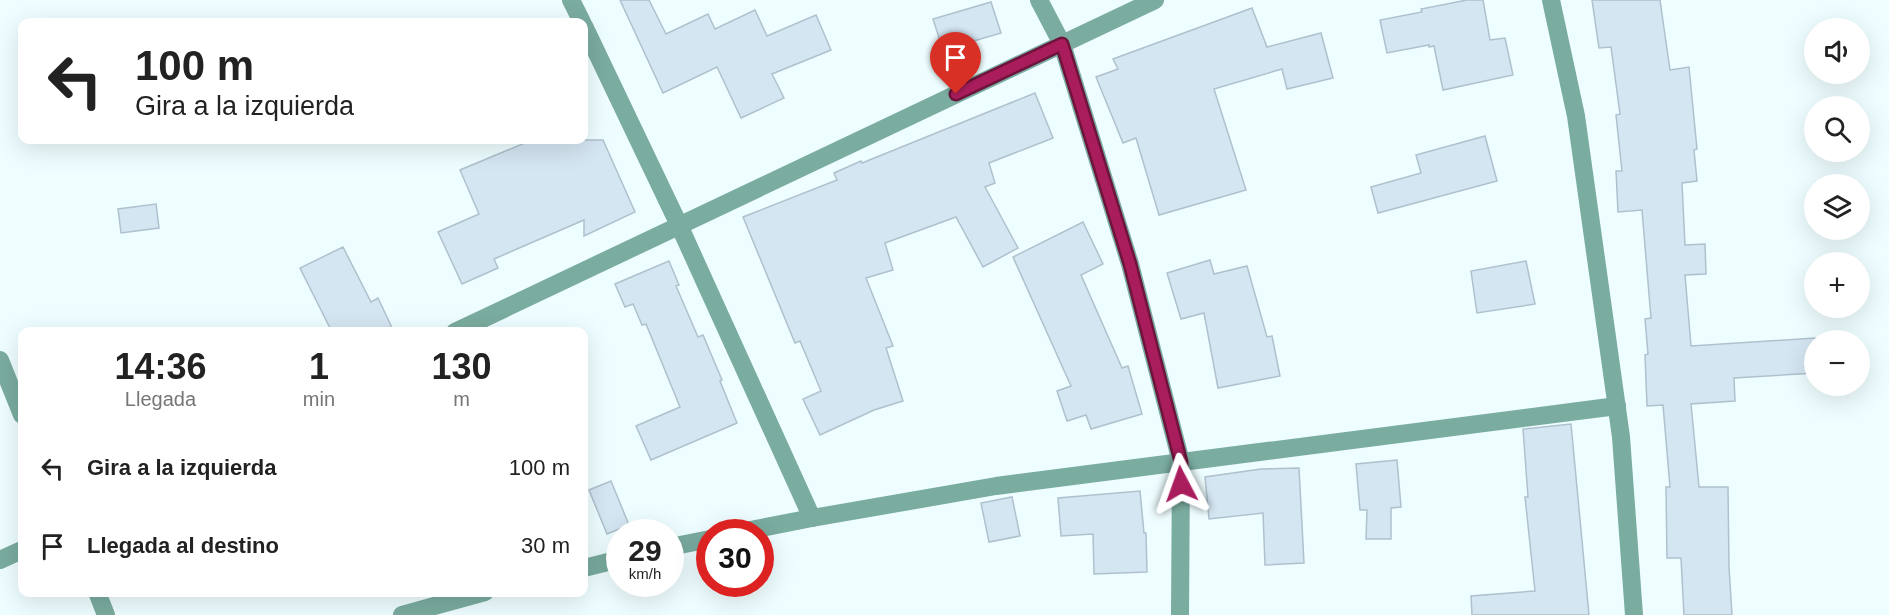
<!DOCTYPE html>
<html lang="es">
<meta charset="utf-8">
<style>
:root{--surface:#fff;--page:#f6f6f6;--text:#222;--muted:#767676}
body{margin:0;font-family:Arial,sans-serif;background:var(--page);color:var(--text);height:100vh;display:flex;flex-direction:column;font-size:22px;white-space:nowrap}
*{box-sizing:border-box;margin:0}
p{font-size:20px;color:var(--muted)}
.icon{flex:none;width:33px;height:33px;fill:none;stroke:currentColor;stroke-width:2;stroke-linecap:round;stroke-linejoin:round}
.map{position:relative;flex:1;overflow:hidden}
.sheet{position:absolute;left:18px;top:327px;width:570px;height:270px;display:flex;flex-direction:column;background:var(--surface);border-radius:12px;box-shadow:0 6px 24px #0002}
.sheet>*{flex:none}
.top-card{position:absolute;left:18px;top:18px;width:570px;height:126px;border-radius:12px;box-shadow:0 6px 24px #0002;background:#fff;color:var(--text);overflow:hidden}
.buttons{position:absolute;left:1804px;top:18px;display:grid;gap:12px}
.buttons a{display:grid;place-items:center;width:66px;height:66px;border-radius:50%;background:var(--surface);box-shadow:0 6px 24px #0002;font-size:30px}
.speed{position:absolute;left:606px;top:519px;display:flex;gap:12px;font-size:30px;font-weight:700;text-align:center}
.speed>*{display:grid;place-content:center;width:78px;height:78px;border-radius:50%;background:var(--surface);box-shadow:0 6px 24px #0002;line-height:1}
.speed small{font-size:15px;font-weight:400}
.speed .limit{border:9px solid #d22;background:#fff;color:#111}
.pin{position:absolute;display:grid;place-items:center;width:51px;height:51px;color:#fff;margin:-62px -26px;border-radius:50% 50% 50% 0;rotate:-45deg;box-shadow:0 0 6px #0007}
.pin .icon{rotate:45deg}
.me{position:absolute;width:66px;margin:-33px;rotate:356deg;stroke-linejoin:round;filter:drop-shadow(0 0 4px #0008)}
.turn{display:flex;align-items:center;gap:21px;height:126px;padding:0 18px;font-size:27px}
.turn .icon{width:78px;height:78px;stroke-width:2.5}
.turn b{display:block;font-size:42px;line-height:51px}
.eta{display:flex;justify-content:space-evenly;align-items:center;height:102px;text-align:center}
.eta b{font-size:36px;font-weight:700;line-height:42px}
ul{padding:0;list-style:none}
li{display:flex;align-items:center;gap:18px;height:78px;padding:0 18px}
li div{flex:1}
li b{display:block;font-size:22px}
li em{font-style:normal}
.map>svg:first-child{display:block}
</style>
<div class="map">
<svg width="1889" height="615" viewBox="0 0 1889 615">
<rect width="100%" height="100%" fill="#eefdff"/>
<g fill="#d4e6f2" stroke="#afc1cd" stroke-width="1.5">
<path d="M620,0h29l17,34 42,-20 7,15 40,-19 12,26 49,-21 15,35 -59,24 12,24 -43,20 -24,-51 -54,26z"/>
<path d="M1467,0h16l7,40 15,-2 8,37 -70,15 -9,-44 -5,1v-2l-42,8 -7,-33 42,-8 -1,-3z"/>
<path d="M1592,0h68l10,70 19,-3 8,82 -3,1 3,31 -15,2 3,62 20,-1 1,30 -21,1 6,71 124,-8v35l-81,5 1,23 -44,3 8,83h29l1,80 3,48h-48l-3,-57h-14l-1,-71h4l-7,-82 -16,1 -2,-51 3,-1 -3,-35 6,-1 -9,-108 -24,2 -2,-41h6l-6,-56 4,-1 -9,-67 -12,1z"/>
<path d="M991,2l10,31 -58,17 -10,-31z"/>
<path d="M1252,8l15,39 54,-14 12,45 -46,11 -5,-20 -68,20 32,101 -87,25 -23,-77 -13,5 -27,-66 22,-8 -5,-10z"/>
<path d="M1035,93l18,45 -64,25 6,20 -10,4 33,61 -35,19 -27,-50 -71,26 8,27 -27,8 27,68 -7,2 17,53 -29,9 -54,25 -17,-36 18,-8 -21,-50 -5,2 -52,-126 94,-37 -3,-7 27,-12 1,2z"/>
<path d="M1485,136l12,45 -119,32 -7,-26 50,-14 -5,-18z"/>
<path d="M532,140h71l32,72 -51,24v-16l-90,39 4,9 -36,16 -24,-52 41,-18 -19,-44z"/>
<path d="M156,204l3,24 -38,5 -3,-24z"/>
<path d="M1083,222l20,42 -22,11 41,93 6,-2 14,48 -51,15 -5,-14 -19,6 -10,-30 14,-5 -58,-129z"/>
<path d="M343,247l28,55 7,-4 16,34h-62l-32,-64z"/>
<path d="M1210,260l4,14 33,-8 20,71 5,-1 8,40 -62,12 -14,-75 -23,6 -14,-46z"/>
<path d="M669,261l10,24 -3,1 22,51 5,-2 19,45 -2,1 17,42 -86,37 -15,-34 44,-19 -34,-83 -4,1 -9,-21 -8,3 -10,-23z"/>
<path d="M1526,261l9,43 -58,9 -6,-42z"/>
<path d="M1571,424l18,191h-117l-1,-19 64,-5 -10,-94h3l-5,-68z"/>
<path d="M1397,460l4,47 -10,1v31h-25l1,-29h-7l-4,-46z"/>
<path d="M1299,468l5,95 -39,2 -2,-52 -54,6 -4,-42 56,-8z"/>
<path d="M611,481l18,44 -22,9 -18,-44z"/>
<path d="M1140,491l4,42h2l1,39 -53,2 -1,-40 -32,2 -3,-38z"/>
<path d="M1012,497l8,39 -31,6 -8,-39z"/>
</g>
<g fill="none" stroke-linecap="round" stroke-linejoin="round">
<g stroke="#7aac9f" stroke-width="18">
<path d="M571,0l11,22"/>
<path d="M1039,0l23,44 68,220 51,198 -1,153"/>
<path d="M1551,0l25,116 45,321 13,178"/>
<path d="M584,26l95,199 133,293"/>
<path d="M455,332l700,-332"/>
<path d="M0,360l22,55"/>
<path d="M740,532l72,-14 184,-32 621,-80"/>
<path d="M670,547l40,-8"/>
<path d="M0,560l22,-10"/>
<path d="M584,568l36,-9"/>
<path d="M97,592l9,23"/>
<path d="M402,615l83,-23"/>
</g>
</g>
<g fill="none" stroke-linecap="round" stroke-linejoin="round">
<g stroke="#6e133c" stroke-width="15">
<path id="route" d="M956,94l106,-50 68,220 51,198v22"/>
</g>
<use href="#route" stroke="#aa1d5d" stroke-width="10"/>
</g>
</svg>
<div class="buttons">
<a><svg class="icon" aria-label="sound" viewBox="0 0 24 24"><path d="M4 9h4l5-4v14l-5-4H4zM17 9q2 3 0 6"/></svg></a>
<a><svg class="icon" aria-label="search" viewBox="0 0 24 24"><circle cx="10" cy="10" r="6"/><path d="M15 15l6 6"/></svg></a>
<a><svg class="icon" aria-label="layers" viewBox="0 0 24 24"><path d="M12 4l9 5-9 5-9-5zM3 14l9 5 9-5"/></svg></a>
<a>+</a>
<a>−</a>
</div>
<div class="speed"><div>29<small>km/h</small></div><div class="limit">30</div></div>
<div class="pin" style="left:956px;top:94px;background:#d93025"><svg class="icon" aria-label="arrive" viewBox="0 0 24 24"><path d="M6 21V4h12l-3 4 3 4H6"/></svg></div>
<svg class="me" style="left:1181px;top:484px" viewBox="-20 -20 40 40"><path d="M0-17L14 15 0 8-14 15z" fill="#aa1d5d" stroke="#fff" stroke-width="4"/></svg>
<div class="top-card">
<div class="turn"><svg class="icon" aria-label="left" viewBox="0 0 24 24"><path d="M17 20v-9H6M10 6l-5 5 5 5"/></svg><div><b>100 m</b>Gira a la izquierda</div></div>
</div>
<section class="sheet">
<div class="eta">
<div><b>14:36</b><p>Llegada</p></div>
<div><b>1</b><p>min</p></div>
<div><b>130</b><p>m</p></div>
</div>
<ul>
<li><svg class="icon" aria-label="left" viewBox="0 0 24 24"><path d="M17 20v-9H6M10 6l-5 5 5 5"/></svg><div><b>Gira a la izquierda</b></div><em>100 m</em></li>
<li><svg class="icon" aria-label="arrive" viewBox="0 0 24 24"><path d="M6 21V4h12l-3 4 3 4H6"/></svg><div><b>Llegada al destino</b></div><em>30 m</em></li>
</ul>
</section>
</div>
